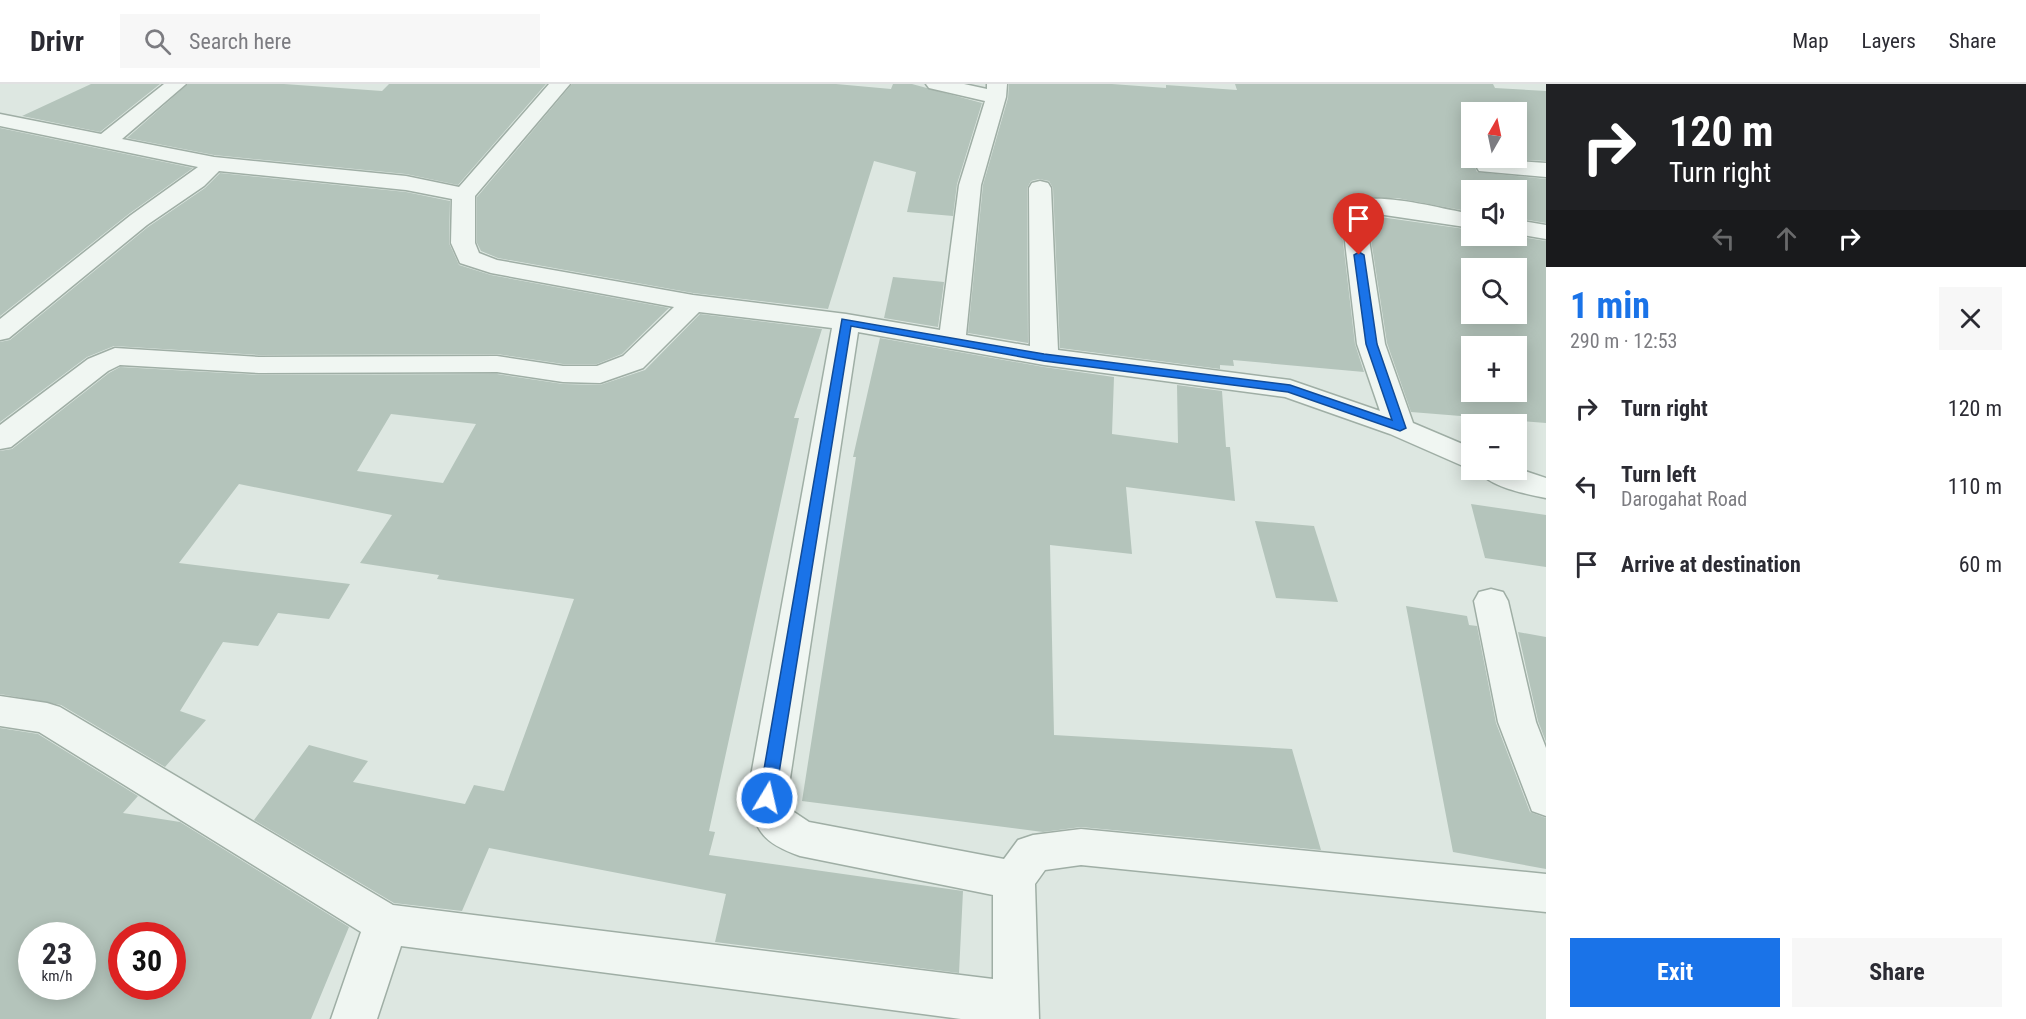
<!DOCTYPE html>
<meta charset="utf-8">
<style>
:root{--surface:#fff;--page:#f7f7f7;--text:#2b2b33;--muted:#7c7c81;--line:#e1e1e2;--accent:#1a73e8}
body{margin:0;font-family:"Roboto Condensed",sans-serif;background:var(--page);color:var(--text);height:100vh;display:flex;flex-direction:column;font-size:22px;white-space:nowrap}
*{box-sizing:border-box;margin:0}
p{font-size:20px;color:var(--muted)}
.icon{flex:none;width:33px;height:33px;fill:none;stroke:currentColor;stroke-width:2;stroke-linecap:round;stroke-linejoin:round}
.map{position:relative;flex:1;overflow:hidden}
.sheet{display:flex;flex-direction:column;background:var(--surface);width:480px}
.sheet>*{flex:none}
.hud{background:#202124;color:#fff;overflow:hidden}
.needle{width:39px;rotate:9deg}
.buttons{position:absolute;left:1461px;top:18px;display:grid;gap:12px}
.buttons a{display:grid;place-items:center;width:66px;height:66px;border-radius:0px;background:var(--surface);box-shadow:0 3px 15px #0003;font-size:30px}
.speed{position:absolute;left:18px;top:838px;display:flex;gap:12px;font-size:30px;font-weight:700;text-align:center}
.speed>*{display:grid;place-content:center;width:78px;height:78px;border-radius:50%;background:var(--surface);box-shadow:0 3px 15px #0003;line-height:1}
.speed small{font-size:15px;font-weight:400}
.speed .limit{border:9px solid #d22;background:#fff;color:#111}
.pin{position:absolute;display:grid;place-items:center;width:51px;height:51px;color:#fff;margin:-62px -26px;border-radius:50% 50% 50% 0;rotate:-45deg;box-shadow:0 0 6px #0007}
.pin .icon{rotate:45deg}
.me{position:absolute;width:66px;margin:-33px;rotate:9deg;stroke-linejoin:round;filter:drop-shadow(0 0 4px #0008)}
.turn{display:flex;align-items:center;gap:21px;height:126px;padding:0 24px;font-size:27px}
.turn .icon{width:78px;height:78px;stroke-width:2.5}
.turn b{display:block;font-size:42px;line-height:51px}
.lanes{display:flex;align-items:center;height:57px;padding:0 24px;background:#0003;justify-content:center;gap:30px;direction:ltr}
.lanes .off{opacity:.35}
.round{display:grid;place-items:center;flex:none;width:63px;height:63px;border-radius:0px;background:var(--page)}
.headline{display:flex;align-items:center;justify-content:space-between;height:102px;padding:0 24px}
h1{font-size:36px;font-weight:700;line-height:45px;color:var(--accent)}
.primary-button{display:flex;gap:12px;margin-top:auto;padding:12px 24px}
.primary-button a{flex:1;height:69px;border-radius:0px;background:var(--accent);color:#fff;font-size:24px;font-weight:700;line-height:69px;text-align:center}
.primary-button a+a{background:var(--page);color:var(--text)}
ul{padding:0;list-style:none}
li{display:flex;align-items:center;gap:18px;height:78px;padding:0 24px}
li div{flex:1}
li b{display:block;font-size:22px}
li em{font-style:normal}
header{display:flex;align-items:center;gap:36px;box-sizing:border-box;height:84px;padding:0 30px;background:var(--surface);border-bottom:2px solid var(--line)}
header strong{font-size:28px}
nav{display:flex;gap:33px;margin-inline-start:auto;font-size:21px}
.search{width:420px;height:54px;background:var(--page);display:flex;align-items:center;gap:15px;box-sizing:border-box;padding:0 21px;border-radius:0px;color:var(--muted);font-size:22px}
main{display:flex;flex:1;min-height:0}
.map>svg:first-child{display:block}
</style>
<header>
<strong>Drivr</strong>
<div class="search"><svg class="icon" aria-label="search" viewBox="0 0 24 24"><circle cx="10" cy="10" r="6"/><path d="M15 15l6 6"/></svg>Search here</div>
<nav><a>Map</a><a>Layers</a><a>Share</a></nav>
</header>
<main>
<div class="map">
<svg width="1546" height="935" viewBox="0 0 1546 935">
<rect width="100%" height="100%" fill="#dde7e1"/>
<g fill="#b4c4bb" fill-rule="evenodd">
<path d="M91,0h69l-60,48 -78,-16z"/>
<path d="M188,0h96l98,7 7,-7h157l-88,101 -52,-11 -192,-19 -87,-17z"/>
<path d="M572,0h264l55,5 2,-5h19l70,19 -25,81 -4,32 -46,-4 9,-40 -42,-11 -46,148 -135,-16 -195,-35 -17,-7 -4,-8v-46z"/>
<path d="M1009,0h103l54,4v-3l71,5 -2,-6h258l2,4 51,3v70l-48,-3h18v-46h-44v46h12l-7,2 -3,5 3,7 69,7v44l-30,-5v-28h-44v22l-75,-14 -44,1 -6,7 -5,27 13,111 9,28 -131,-12 1,6 -14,-1v4l-160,-21 -7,-160 -4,-7 -10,-2 -8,2 -4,7 1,155 -60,-10 15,-148 25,-87z"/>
<path d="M0,44l193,40 -63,45 -130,103z"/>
<path d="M220,89l186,19 44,9 -1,42 10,22 32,10 178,33 -47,46 -25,10h-34l-66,-10 -238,1 -145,-9 -27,11 -87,65v-80l10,-2 138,-113 57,-39z"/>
<path d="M1373,132l99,14v6h42l32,5v182l-135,-11 -24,-69 -17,-110zM1472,184h44v46h-44zM1472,262h44v46h-44z"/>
<path d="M893,193l51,5 -6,45 -54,-9z"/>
<path d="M700,230l122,15 -28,89h5l-90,413 6,1 -6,23 254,36 -4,82 -244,-31 11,-48 -237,-46 -27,63 -68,-8 -140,-83 55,-75 59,16 -15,21 112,22 9,-19 30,6 70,-192 -137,-20 2,-4 -79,-12 32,-48 -153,-31 -60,79 171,21 -21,35 -51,-6 -20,33 -35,-4 -43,69 26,9 -41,47 -104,-62 -61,-11v-243l12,-2 97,-76 11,-6 139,8 238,-1 66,10 37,1 45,-15zM391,330l85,10 -33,59 -86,-12z"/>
<path d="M880,254l164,29 70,10 -2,57 66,9 -1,-58 45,6 4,56h4l5,54 -109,-14 6,67 -82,-9 4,190 238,14 29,101 -240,-23 -38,5 -241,-31 54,-344h-3z"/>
<path d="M1471,420l75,11v52l-61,-9z"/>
<path d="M1255,437l59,5 24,76 -62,-4z"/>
<path d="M1406,522l61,10 2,9 8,1 19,97 34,89 16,6v51l-93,-17z"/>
<path d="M1518,548l28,5v105l-8,-21z"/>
<path d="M0,644l38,6 100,62 -15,17 57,9 169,105 -38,92h-311zM32,852h50v51h-50zM122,852h50v51h-50z"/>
</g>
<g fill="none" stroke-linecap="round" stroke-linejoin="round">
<g stroke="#9faea5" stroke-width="3">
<g id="minor">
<path d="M164,0h22l-64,55 92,18 192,19 53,11 90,-103h21l-95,112v47l4,10 18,7 196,35 153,19 94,16 19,-145 26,-84 -56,-13 -3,-4h38l23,5v-5h20l-1,13 -25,88 -15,150 64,11 -1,-158 3,-5 8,-2 8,2 3,5 7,162 232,30 90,31 -23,-67 -13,-111 5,-27 4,-5c34,-8 84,7 119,13v14l-101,-15 -3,20 17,111 28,79 59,25v22l-82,-36 -105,-37 -241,-32 -186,-33 -71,466 4,12 18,12 195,37 14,-19 15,-5 48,-6 465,45v38l-465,-47 -36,5 -10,14 4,135h-78l-560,-73 -24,73h-46l30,-87 -322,-200 -39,-6v-30l47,7 13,4 333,198 600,74v-84l-193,-39c-36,-13 -43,-23 -53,-58l85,-470 -133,-16 -56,56 -43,15 -37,-1 -66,-10 -238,1 -139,-8 -12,6 -97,76 -11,2v-24l88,-66 27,-11 144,9 238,-1 66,10h34l26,-10 51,-49 -183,-34 -31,-10 -9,-20 1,-44 -46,-9 -187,-19 -15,15 -57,39 -138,113 -9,2v-21l131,-104 67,-48 -198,-41v-12l101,20z"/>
<path d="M1487,75l59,4v14l-67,-6 -3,-5 3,-5z"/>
<path d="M1516,136l30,5v14l-30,-5z"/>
<path d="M1516,384l30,10v20c-20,-4 -57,-11 -68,-28z"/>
<path d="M1491,505l12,3 5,9 28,121 10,26v68l-14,-5 -34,-89 -24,-121 5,-9z"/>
</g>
</g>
<use href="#minor" fill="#f0f6f2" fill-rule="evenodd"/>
</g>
<path fill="#1a73e8" stroke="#114b97" stroke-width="1.5" d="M1359,168l5,3 13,89 29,84 -6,3 -112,-39 -244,-31 -193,-35 -76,472 -2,4 -6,2 -6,-2 -2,-4 83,-479 202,35 246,31 102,35 -26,-76 -12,-89z"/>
</svg>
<div class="buttons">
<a><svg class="needle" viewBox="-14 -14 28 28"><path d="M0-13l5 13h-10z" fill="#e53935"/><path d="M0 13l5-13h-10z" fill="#7c7c81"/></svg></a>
<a><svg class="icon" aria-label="sound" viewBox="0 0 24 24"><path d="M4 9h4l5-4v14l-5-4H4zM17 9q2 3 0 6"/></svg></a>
<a><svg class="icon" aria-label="search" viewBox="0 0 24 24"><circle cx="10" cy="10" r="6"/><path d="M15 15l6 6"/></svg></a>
<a>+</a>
<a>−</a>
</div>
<div class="speed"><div>23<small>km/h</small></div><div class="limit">30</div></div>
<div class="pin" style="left:1359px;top:171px;background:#d93025"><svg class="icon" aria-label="arrive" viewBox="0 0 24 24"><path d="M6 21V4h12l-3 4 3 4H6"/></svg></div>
<svg class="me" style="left:767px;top:714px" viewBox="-20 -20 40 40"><circle r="17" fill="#1a73e8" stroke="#fff" stroke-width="3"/><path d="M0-11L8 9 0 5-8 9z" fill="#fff"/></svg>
</div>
<section class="sheet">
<div class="hud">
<div class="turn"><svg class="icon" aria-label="right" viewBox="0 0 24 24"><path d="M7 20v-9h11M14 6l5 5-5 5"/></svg><div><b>120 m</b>Turn right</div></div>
<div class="lanes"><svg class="icon off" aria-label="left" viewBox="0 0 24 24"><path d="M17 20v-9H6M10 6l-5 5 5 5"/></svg><svg class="icon off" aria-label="ahead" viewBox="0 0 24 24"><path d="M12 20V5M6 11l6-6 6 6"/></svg><svg class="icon" aria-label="right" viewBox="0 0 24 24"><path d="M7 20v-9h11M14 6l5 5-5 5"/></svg></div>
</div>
<div class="headline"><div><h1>1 min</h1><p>290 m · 12:53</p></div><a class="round"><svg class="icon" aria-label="close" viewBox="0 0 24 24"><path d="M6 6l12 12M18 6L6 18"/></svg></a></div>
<ul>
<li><svg class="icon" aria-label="right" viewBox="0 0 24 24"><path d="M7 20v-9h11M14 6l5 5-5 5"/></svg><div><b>Turn right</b></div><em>120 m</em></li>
<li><svg class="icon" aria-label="left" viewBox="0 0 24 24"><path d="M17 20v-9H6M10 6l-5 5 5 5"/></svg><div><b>Turn left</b><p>Darogahat Road</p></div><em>110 m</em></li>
<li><svg class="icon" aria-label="arrive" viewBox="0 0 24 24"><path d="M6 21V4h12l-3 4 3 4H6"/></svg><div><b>Arrive at destination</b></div><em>60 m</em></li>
</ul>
<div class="primary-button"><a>Exit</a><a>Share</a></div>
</section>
</main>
